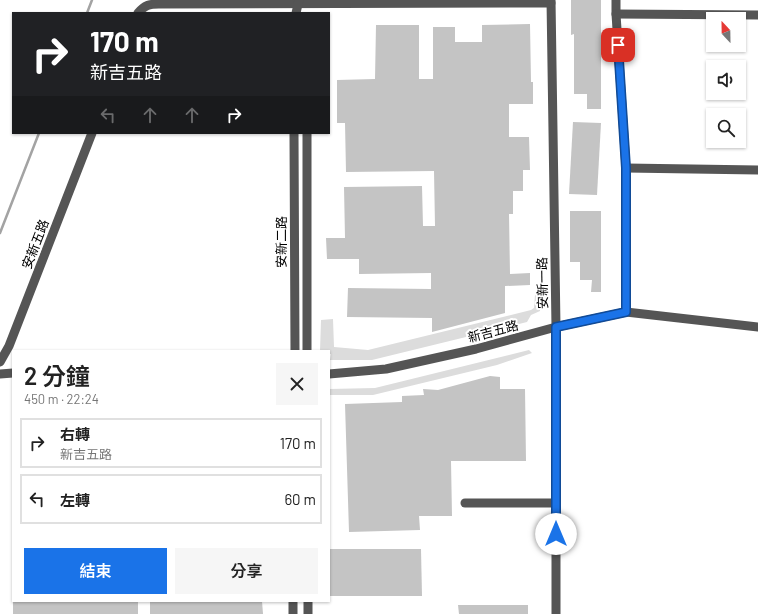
<!DOCTYPE html>
<html lang="zh-TW">
<meta charset="utf-8">
<style>
:root{--surface:#fff;--page:#f6f6f6;--text:#222;--muted:#767676;--line:#e0e0e0;--accent:#1a73e8}
body{margin:0;font-family:Barlow,"Noto Sans TC",sans-serif;background:var(--page);color:var(--text);height:100vh;display:flex;flex-direction:column;font-size:15px;white-space:nowrap}
*{box-sizing:border-box;margin:0}
p{font-size:13px;color:var(--muted)}
.icon{flex:none;width:22px;height:22px;fill:none;stroke:currentColor;stroke-width:2;stroke-linecap:round;stroke-linejoin:round}
.map{position:relative;flex:1;overflow:hidden}
.details{position:absolute;left:12px;top:350px;width:318px;height:252px;display:flex;flex-direction:column;background:var(--surface);border-radius:0px;box-shadow:0 1px 3px #0004}
.details>*{flex:none}
.banner{position:absolute;left:12px;top:12px;width:318px;height:122px;border-radius:0px;box-shadow:0 1px 3px #0004;background:#202124;color:#fff;overflow:hidden}
.needle{width:26px;rotate:338deg}
.tools{position:absolute;left:706px;top:12px;display:grid;gap:8px}
.tools a{display:grid;place-items:center;width:40px;height:40px;border-radius:0px;background:var(--surface);box-shadow:0 1px 3px #0004;font-size:20px}
.pin{position:absolute;display:grid;place-items:center;width:34px;height:34px;color:#fff;margin:-17px;border-radius:8px;box-shadow:0 2px 6px #0006}
.me{position:absolute;width:44px;margin:-22px;rotate:0deg;stroke-linejoin:round;filter:drop-shadow(0 0 3px #0008)}
.turn{display:flex;align-items:center;gap:14px;height:84px;padding:0 12px;font-size:18px}
.turn .icon{width:52px;height:52px;stroke-width:2.5}
.turn b{display:block;font-size:28px;line-height:34px}
.lanes{display:flex;align-items:center;height:38px;padding:0 12px;background:#0003;justify-content:center;gap:20px;direction:ltr}
.lanes .off{opacity:.35}
.round{display:grid;place-items:center;flex:none;width:42px;height:42px;border-radius:0px;background:var(--page)}
.headline{display:flex;align-items:center;justify-content:space-between;height:68px;padding:0 12px}
h1{font-size:24px;font-weight:600;line-height:30px}
.primary-button{display:flex;gap:8px;margin-top:auto;padding:8px 12px}
.primary-button a{flex:1;height:46px;border-radius:0px;background:var(--accent);color:#fff;font-size:16px;font-weight:600;line-height:46px;text-align:center}
.primary-button a+a{background:var(--page);color:var(--text)}
ul{padding:0;list-style:none}
li{display:flex;align-items:center;gap:12px;height:50px;margin:0 8px 6px;padding:0 4px;border:2px solid var(--line);border-radius:0px}
li div{flex:1}
li b{display:block;font-size:15px}
li em{font-style:normal}
.map>svg:first-child{display:block}
</style>
<div class="map">
<svg width="758" height="614" viewBox="0 0 758 614">
<rect width="100%" height="100%" fill="#fff"/>
<g fill="#dcdcdc">
<path d="M535,295h6l-1,16 -9,4 -4,7 -155,38h-42l1,-6h-2v-3h-9l1,-31 12,-1 1,28 34,3 163,-40 3,-2z"/>
<path d="M529,350l3,3 -35,12 -124,30h-44v-6l46,-1z"/>
</g>
<g fill="none" stroke-linecap="round" stroke-linejoin="round">
<g stroke="#a3a3a3" stroke-width="2.5">
<path d="M87,13l5,-13"/>
<path d="M0,233l39,-100"/>
</g>
</g>
<g fill="#c4c4c4">
<path d="M571,0h30v109h-14v-15h-13v-60l-3,1z"/>
<path d="M530,24l1,58h2v22h-24v33h20l1,33h-7v21h-10v23h-4l1,60 20,-1v12l-25,1v27l-73,19v-14l-85,-1 1,-29 83,1v-16l-72,1v-15h-32l-1,-21h19l-1,-51 78,-1 1,40h12l-1,-55 -88,1 -1,-49h-8v-43l38,-1 1,-54h43v54h14v-52h22v15h27v-17z"/>
<path d="M573,122l28,1 -4,72 -28,-1z"/>
<path d="M570,211h31v81h-10l1,-12h-12v-18h-10z"/>
<path d="M490,376l10,1v12h25l1,72h-75l1,55h-33l1,14 -71,2 -4,-128 57,-2v-6l22,-1 -1,-6 15,1z"/>
<path d="M329,549h92l1,47h-93z"/>
<rect x="13" y="601" width="125" height="13"/>
<path d="M150,601h112l1,13h-113z"/>
<path d="M458,605h70v9h-69z"/>
</g>
<g fill="none" stroke-linecap="round" stroke-linejoin="round">
<g stroke="#555" stroke-width="9">
<path d="M551,0l5,327v287"/>
<path d="M616,0v14l10,154v144"/>
<path d="M138,13c7,-8 11,-9 21,-9l392,-1"/>
<path d="M296,13l3,-13"/>
<path d="M616,14l142,1"/>
<path d="M294,133l1,218"/>
<path d="M307,133v218"/>
<path d="M626,168l132,2"/>
<path d="M0,362l9,-16 83,-213"/>
<path d="M0,374l13,-1"/>
<path d="M329,374l57,-5 90,-20 80,-22 70,-15 132,15"/>
<path d="M465,503h91"/>
<path d="M293,601v13"/>
<path d="M308,601v13"/>
</g>
</g>
<g fill="none" stroke-linecap="round" stroke-linejoin="round">
<g stroke="#114b97" stroke-width="10">
<path id="route" d="M556,534v-207l70,-15v-144l-8,-123"/>
</g>
<use href="#route" stroke="#1a73e8" stroke-width="7"/>
</g>
<g text-anchor="middle" dominant-baseline="central" stroke-width="4" stroke-linejoin="round" paint-order="stroke">
<g font-size="13" fill="#000" stroke="#fff">
<text transform="translate(281 242) rotate(-90)">安新二路</text>
<text transform="translate(35 244) rotate(-69)">安新五路</text>
<text transform="translate(542 283) rotate(-91)">安新一路</text>
<text transform="translate(493 331) rotate(-15)">新吉五路</text>
</g>
</g>
</svg>
<div class="tools">
<a><svg class="needle" viewBox="-14 -14 28 28"><path d="M0-13l5 13h-10z" fill="#e53935"/><path d="M0 13l5-13h-10z" fill="#767676"/></svg></a>
<a><svg class="icon" aria-label="sound" viewBox="0 0 24 24"><path d="M4 9h4l5-4v14l-5-4H4zM17 9q2 3 0 6"/></svg></a>
<a><svg class="icon" aria-label="search" viewBox="0 0 24 24"><circle cx="10" cy="10" r="6"/><path d="M15 15l6 6"/></svg></a>
</div>
<div class="pin" style="left:618px;top:45px;background:#d93025"><svg class="icon" aria-label="arrive" viewBox="0 0 24 24"><path d="M6 21V4h12l-3 4 3 4H6"/></svg></div>
<svg class="me" style="left:556px;top:534px" viewBox="-20 -20 40 40"><circle r="19" fill="#fff"/><path d="M0-13L10 11 0 6-10 11z" fill="#1a73e8"/></svg>
<div class="banner">
<div class="turn"><svg class="icon" aria-label="right" viewBox="0 0 24 24"><path d="M7 20v-9h11M14 6l5 5-5 5"/></svg><div><b>170 m</b>新吉五路</div></div>
<div class="lanes"><svg class="icon off" aria-label="left" viewBox="0 0 24 24"><path d="M17 20v-9H6M10 6l-5 5 5 5"/></svg><svg class="icon off" aria-label="ahead" viewBox="0 0 24 24"><path d="M12 20V5M6 11l6-6 6 6"/></svg><svg class="icon off" aria-label="ahead" viewBox="0 0 24 24"><path d="M12 20V5M6 11l6-6 6 6"/></svg><svg class="icon" aria-label="right" viewBox="0 0 24 24"><path d="M7 20v-9h11M14 6l5 5-5 5"/></svg></div>
</div>
<section class="details">
<div class="headline"><div><h1>2 分鐘</h1><p>450 m · 22:24</p></div><a class="round"><svg class="icon" aria-label="close" viewBox="0 0 24 24"><path d="M6 6l12 12M18 6L6 18"/></svg></a></div>
<ul>
<li><svg class="icon" aria-label="right" viewBox="0 0 24 24"><path d="M7 20v-9h11M14 6l5 5-5 5"/></svg><div><b>右轉</b><p>新吉五路</p></div><em>170 m</em></li>
<li><svg class="icon" aria-label="left" viewBox="0 0 24 24"><path d="M17 20v-9H6M10 6l-5 5 5 5"/></svg><div><b>左轉</b></div><em>60 m</em></li>
</ul>
<div class="primary-button"><a>結束</a><a>分享</a></div>
</section>
</div>
